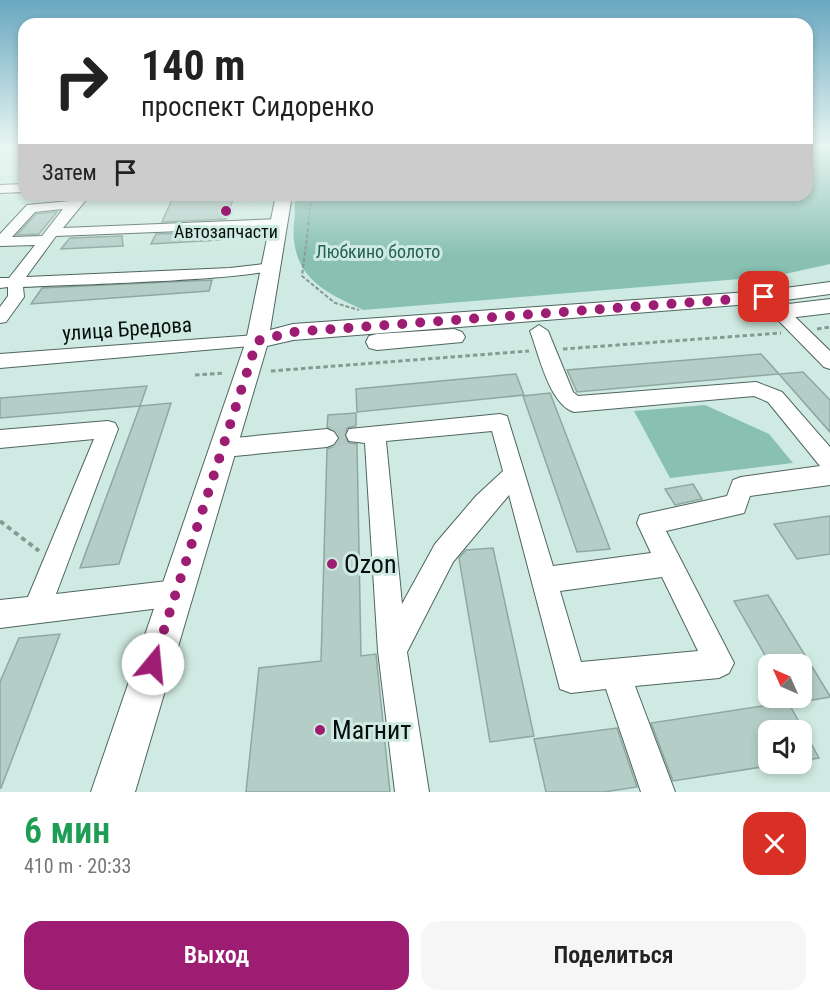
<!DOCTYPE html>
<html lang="ru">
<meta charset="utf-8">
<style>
:root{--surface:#fff;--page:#f6f6f6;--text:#222;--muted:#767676;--accent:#9c1d72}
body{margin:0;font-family:"Roboto Condensed",sans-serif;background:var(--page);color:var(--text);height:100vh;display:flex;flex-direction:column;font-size:22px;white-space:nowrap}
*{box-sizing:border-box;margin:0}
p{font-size:20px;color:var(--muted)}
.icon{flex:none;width:33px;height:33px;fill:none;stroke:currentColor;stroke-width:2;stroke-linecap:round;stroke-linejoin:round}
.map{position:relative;height:792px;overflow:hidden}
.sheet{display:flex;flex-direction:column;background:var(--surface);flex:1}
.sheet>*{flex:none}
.guide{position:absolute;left:18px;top:18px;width:795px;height:183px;border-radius:18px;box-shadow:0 3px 9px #0003;background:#fff;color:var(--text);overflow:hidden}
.needle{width:39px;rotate:315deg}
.fabs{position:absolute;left:758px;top:654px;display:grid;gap:12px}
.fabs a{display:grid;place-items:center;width:54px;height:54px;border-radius:12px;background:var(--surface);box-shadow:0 3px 9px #0003;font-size:30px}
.pin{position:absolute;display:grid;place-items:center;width:51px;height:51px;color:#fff;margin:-26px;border-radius:12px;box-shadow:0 3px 9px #0006}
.me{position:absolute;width:66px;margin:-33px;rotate:17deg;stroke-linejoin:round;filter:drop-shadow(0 0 4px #0008)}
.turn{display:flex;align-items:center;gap:21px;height:126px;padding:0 24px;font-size:27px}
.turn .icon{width:78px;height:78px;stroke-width:2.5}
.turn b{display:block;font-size:42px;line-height:51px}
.then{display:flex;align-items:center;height:57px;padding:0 24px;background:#0003;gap:12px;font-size:22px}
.round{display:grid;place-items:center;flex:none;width:63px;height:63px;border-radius:18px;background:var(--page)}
.overview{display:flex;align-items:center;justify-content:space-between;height:102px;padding:0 24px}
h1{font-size:36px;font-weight:600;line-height:45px;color:#1e9e55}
.primary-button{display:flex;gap:12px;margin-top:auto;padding:12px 24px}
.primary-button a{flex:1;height:69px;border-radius:18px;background:var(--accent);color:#fff;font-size:24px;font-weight:600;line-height:69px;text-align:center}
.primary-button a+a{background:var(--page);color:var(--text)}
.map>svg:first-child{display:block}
</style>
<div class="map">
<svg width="830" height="792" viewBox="0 0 830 792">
<rect width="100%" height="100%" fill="#cfeae2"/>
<g fill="#88c0b2">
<path d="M807,147h23v117l-54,12 -413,34c-33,-16 -64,-28 -69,-69 -2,-14 3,-29 0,-46h513z"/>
<path d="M705,405l64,29 24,29 -123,15 -36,-67z"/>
</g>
<g fill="#b4cec7" stroke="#8ea8a1" stroke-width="1.5">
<path d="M174,195h53l-1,3 8,-1 -8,22 -64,3z"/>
<path d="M57,212l-18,22 -22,1 19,-21z"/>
<path d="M222,232l-2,8 -69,4 5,-10z"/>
<path d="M122,236l1,10 -62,3 9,-11z"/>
<path d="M212,280l-3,11 -178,13 11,-16z"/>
<path d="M761,354l18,20 -202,18 -10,-22z"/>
<path d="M803,372l27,28v32l-51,-58z"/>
<path d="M516,374l8,21 -167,17 -1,-23z"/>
<path d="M147,386l-7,20 -140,12v-20z"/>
<path d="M550,393l60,156 -33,3 -54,-156z"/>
<path d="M171,403l-52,161 -39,4 60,-162z"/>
<path d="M356,413v13l-9,2 -3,8 5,7 8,1 4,212 15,-2 14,138h-144l13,-124 62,-7 6,-212 8,-3 5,-7 -4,-8 -9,-4 1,-12z"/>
<path d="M693,484l9,15 -27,6 -10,-16z"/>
<path d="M830,516v38l-33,5 -23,-35z"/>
<path d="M493,548l41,188 -44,6 -31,-184 7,-8z"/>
<path d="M768,595l62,101v1l-29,5v-38h-31l-36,-63z"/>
<path d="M60,634l-59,154h-1v-106l19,-44z"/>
<path d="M788,702l31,56 -18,3v-31h-33v36l-95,15 -22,-58z"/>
<path d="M617,728l20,59 -33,5h-58l-12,-53z"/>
</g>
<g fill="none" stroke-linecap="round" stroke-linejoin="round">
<path stroke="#b1c9c2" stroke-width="19" stroke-dasharray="19 10" stroke-linecap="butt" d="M327,438l29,-3"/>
<g stroke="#4f6660" stroke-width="2">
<g id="minor">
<path d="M24,184v8l-24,1v-8z"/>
<path d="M77,195h13l-27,33 217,-9 7,4 -7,4 -224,9 -30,41 204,-9 42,-5 7,4c-11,13 -223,18 -256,20l1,10 -18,25 -6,1v-16l8,-11v-9l-8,1v-10h9l26,-33 -35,1v-12l27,-29 43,-4zM63,209l-21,27 -30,1 23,-25z"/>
<path d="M780,307l6,1 44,43v18l-6,-2 -50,-51 -2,-4z"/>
<path d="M539,325l9,6 25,61 5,4 178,-14 26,10 48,55v38l-80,11 -6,17 -78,18 68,132 -5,10 -10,5 -84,8 40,106h-34l-35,-103 -35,4 -11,-4 -51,-194 -56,67 -46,90 22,140h-34l-17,-141 -13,-208 -16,-2 -3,-6 3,-6 151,-15 7,2 46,150 98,-13 -14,-30 3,-8 87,-19 6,-16 8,-3 79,-11 -52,-64 -14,-6 -180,16c-25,-8 -35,-58 -44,-81zM492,431l11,40 -27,25 -41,48 -33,60 -16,-163zM662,577l36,74 -117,11 -21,-71z"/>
<path d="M257,335l9,6 -3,4 -263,23v-14z"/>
<path d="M108,421l7,2 3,6 -62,165 120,-14 9,4 4,9 -4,9 -9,4 -176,22v-28l28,-3 66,-158 -94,9v-18z"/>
<path d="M327,429l7,3 4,6 -4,6 -7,3 -103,10 -8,-3 -3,-6 3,-6 8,-3z"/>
</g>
</g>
<g stroke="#4f6660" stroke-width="2">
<g id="major">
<path d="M276,195h16l-22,135 23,-6 470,-33 67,-9v12l-67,9 -470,37 -26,6 -132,446h-44l155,-451z"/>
<path d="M830,299v14l-58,7 -8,-2 -3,-5 3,-5 8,-2z"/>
<path d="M454,329l8,3 3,5 -3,5 -85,8 -8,-2 -3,-6 3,-6 8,-2z"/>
</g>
</g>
<g stroke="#869a94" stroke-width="1.5" stroke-dasharray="3 1.5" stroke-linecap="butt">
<path d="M0,149l2,-2"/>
<path d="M312,198l7,-3"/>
<path d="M308,224l4,-29"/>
</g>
<path stroke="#869a94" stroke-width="2" stroke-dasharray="4 2" stroke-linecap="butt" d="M309,222l-7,54 33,27 24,7"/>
<g stroke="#869a94" stroke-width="3" stroke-dasharray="4.5 3" stroke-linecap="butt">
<path d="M817,329l13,-2"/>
<path d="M563,349l218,-16"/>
<path d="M271,371l258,-20"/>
<path d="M195,375l30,-2"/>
</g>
<path stroke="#869a94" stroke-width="4" stroke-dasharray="5 4" stroke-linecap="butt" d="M0,521l39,30"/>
<use href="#minor" fill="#fff" fill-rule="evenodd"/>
<use href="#major" fill="#fff" fill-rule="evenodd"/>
</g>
<linearGradient id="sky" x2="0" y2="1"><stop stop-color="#68a8c0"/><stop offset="0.57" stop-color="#e9f6f2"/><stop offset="1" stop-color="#e9f6f2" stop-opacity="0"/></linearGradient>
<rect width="830" height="257" fill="url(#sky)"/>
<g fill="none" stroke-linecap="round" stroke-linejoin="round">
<path stroke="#9c1d72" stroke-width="10" stroke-dasharray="0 18" d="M153,664l104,-323 36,-9 471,-35"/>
</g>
<g fill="#9c1d72" stroke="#cfeae2" stroke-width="2">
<circle cx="226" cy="211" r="6"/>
<circle cx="332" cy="564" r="6"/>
<circle cx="320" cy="730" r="6"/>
</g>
<g text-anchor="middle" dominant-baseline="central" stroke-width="6" stroke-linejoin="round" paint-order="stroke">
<g font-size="18" fill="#060f0d" stroke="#cfeae2">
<text x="226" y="231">Автозапчасти</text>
</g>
<g font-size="18" fill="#236154" stroke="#cfeae2">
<text x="378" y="251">Любкино болото</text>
</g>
<g font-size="21" fill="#060f0d" stroke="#cfeae2">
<text transform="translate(127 329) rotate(-4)">улица Бредова</text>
</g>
<g font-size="26" fill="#060f0d" stroke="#cfeae2" text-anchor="start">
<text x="344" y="564">Ozon</text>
<text x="332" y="730">Магнит</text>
</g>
</g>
</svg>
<div class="fabs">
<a><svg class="needle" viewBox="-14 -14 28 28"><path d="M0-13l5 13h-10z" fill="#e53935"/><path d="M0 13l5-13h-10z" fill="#767676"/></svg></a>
<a><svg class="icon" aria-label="sound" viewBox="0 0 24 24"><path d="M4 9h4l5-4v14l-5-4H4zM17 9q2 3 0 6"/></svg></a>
</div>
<div class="pin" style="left:764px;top:297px;background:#d93025"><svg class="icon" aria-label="arrive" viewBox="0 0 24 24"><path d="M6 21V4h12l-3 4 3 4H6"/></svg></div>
<svg class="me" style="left:153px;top:664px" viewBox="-20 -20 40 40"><circle r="19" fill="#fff"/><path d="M0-13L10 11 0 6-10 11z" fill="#9c1d72"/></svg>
<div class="guide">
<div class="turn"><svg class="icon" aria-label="right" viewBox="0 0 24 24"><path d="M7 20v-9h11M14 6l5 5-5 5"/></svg><div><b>140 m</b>проспект Сидоренко</div></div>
<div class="then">Затем<svg class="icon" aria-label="arrive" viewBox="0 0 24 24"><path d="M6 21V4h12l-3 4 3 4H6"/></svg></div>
</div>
</div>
<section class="sheet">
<div class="overview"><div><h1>6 мин</h1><p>410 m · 20:33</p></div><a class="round" style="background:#d93025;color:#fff"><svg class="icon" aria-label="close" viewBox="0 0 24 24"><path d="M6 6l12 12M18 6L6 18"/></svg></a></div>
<div class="primary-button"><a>Выход</a><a>Поделиться</a></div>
</section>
